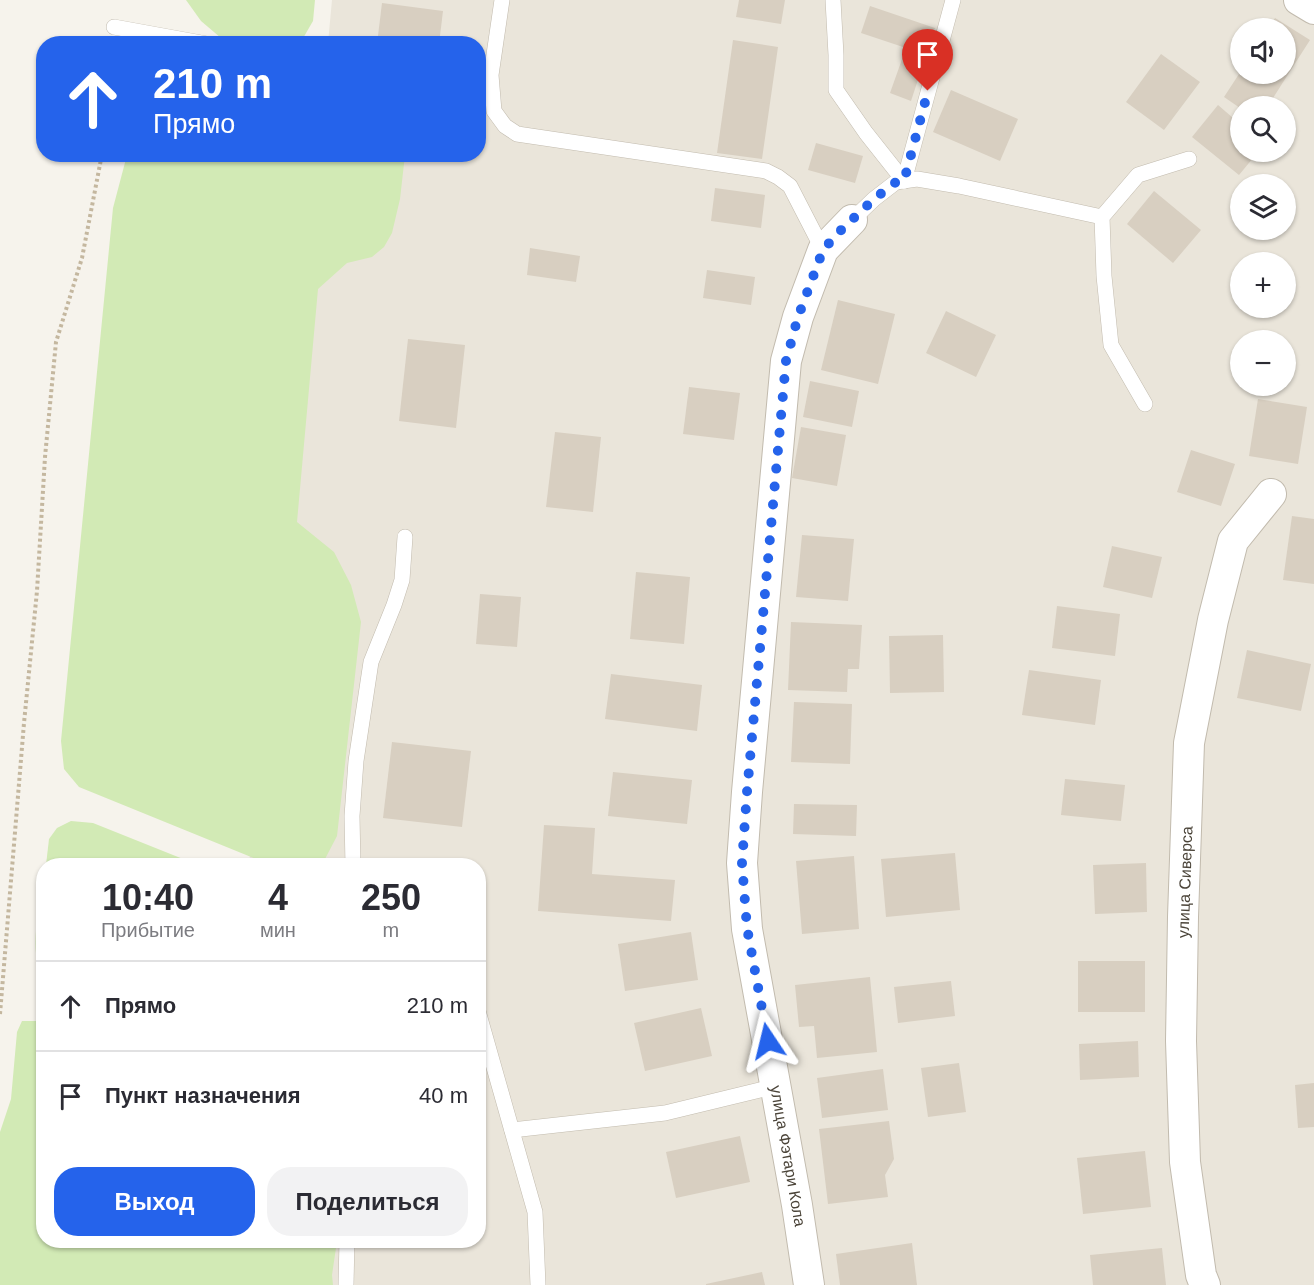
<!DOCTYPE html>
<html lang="ru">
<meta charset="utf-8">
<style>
:root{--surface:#fff;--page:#f2f2f3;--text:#2b2b33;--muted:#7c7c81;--line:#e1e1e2;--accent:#2563eb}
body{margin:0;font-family:Helvetica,sans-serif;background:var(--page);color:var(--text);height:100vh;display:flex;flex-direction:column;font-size:22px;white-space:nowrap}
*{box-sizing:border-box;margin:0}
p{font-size:20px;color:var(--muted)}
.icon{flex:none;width:33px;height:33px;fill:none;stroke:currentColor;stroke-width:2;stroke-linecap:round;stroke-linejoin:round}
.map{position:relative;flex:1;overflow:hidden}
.sheet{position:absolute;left:36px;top:858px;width:450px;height:390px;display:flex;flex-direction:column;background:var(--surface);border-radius:24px;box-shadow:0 2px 4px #0004}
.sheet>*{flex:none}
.hud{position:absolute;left:36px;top:36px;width:450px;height:126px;border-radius:24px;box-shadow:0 2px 4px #0004;background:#2563eb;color:#fff;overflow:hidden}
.buttons{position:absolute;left:1230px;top:18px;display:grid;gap:12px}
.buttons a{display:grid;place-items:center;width:66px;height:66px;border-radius:50%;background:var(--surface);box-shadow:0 2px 4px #0004;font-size:30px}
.pin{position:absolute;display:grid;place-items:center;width:51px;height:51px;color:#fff;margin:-62px -26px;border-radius:50% 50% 50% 0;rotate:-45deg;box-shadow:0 0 6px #0007}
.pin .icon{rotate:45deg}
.me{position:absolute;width:66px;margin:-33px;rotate:350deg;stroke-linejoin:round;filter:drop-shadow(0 0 4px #0008)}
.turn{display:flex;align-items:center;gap:21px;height:126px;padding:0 18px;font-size:27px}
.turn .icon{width:78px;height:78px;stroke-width:2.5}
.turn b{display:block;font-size:42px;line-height:51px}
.eta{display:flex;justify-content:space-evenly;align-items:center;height:102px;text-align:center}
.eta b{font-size:36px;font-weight:600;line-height:42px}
.cta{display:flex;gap:12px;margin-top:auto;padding:12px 18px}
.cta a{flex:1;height:69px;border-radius:24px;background:var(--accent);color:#fff;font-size:24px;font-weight:600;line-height:69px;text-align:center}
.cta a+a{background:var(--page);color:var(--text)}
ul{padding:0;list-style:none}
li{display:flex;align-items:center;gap:18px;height:90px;padding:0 18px;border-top:2px solid var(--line)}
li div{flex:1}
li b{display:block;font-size:22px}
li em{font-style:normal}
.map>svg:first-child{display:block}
</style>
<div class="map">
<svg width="1314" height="1285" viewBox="0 0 1314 1285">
<rect width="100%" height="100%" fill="#f6f3ec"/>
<path fill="#eae5da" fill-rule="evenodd" d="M332,0h982v1285h-1105l4,-44 265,-1v-374l-229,-1 68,-710 161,-1v-110l-150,-1zM1240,28h46v46h-46zM1240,106h46v46h-46zM1240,184h46v46h-46zM1240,262h46v46h-46zM1240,340h46v46h-46z"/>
<g fill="#d2eab5">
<path d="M186,0h129l-2,21 -11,19 -10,3h-36l-35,-5 -20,-17z"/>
<path d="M127,155h278l-5,44 -8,34 -8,14 -12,10 -25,6 -29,26 -21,233 37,30 17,33 10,37 -24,214 -12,23 -6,6h-48l-192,-78 -15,-18 -3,-28 52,-533z"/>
<path d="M71,821l22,2 105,42h-152l3,-26 8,-11z"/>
<path d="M43,880l1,94h-1c-15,-19 -3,-70 0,-94z"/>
<path d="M22,1021h16l5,3 1,216 293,1 -5,34 1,10h-333v-153l11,-33 6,-67z"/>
</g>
<g fill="#d8cfc1">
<path d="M739,0h46l-4,24 -45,-7z"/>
<path d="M382,3l61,8 -4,33h-62z"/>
<path d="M870,6l65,22 -24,73 -21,-8 16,-45 -45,-15z"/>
<path d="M1275,18l35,22 -42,66h-28v2l-16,-11 15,-23h47v-46h-17z"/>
<path d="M733,40l45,7 -16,112 -45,-6z"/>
<path d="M1161,54l39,28 -36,48 -38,-28z"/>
<path d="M951,90l67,29 -18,42 -67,-29z"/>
<path d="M1218,105l22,19v28h18l-19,23 -47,-38z"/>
<path d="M816,143l47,13 -8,27 -47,-13z"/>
<path d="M715,188l50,7 -4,33 -50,-7z"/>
<path d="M1154,191l47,39 -28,33 -46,-39z"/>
<path d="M530,248l50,8 -4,26 -49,-7z"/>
<path d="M707,270l48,7 -4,28 -48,-7z"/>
<path d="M838,300l57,14 -17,70 -57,-14z"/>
<path d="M946,311l50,24 -20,42 -50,-24z"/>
<path d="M408,339l57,6 -9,83 -57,-7z"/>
<path d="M810,381l49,10 -7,36 -49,-10z"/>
<path d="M689,387l51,6 -6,47 -51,-6z"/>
<path d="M1258,399l49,8 -9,57 -49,-8z"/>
<path d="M801,427l45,8 -9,51 -45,-8z"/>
<path d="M555,432l46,5 -8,75 -47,-5z"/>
<path d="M1191,450l44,14 -14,42 -44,-14z"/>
<path d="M1292,516l22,3v65l-31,-4z"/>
<path d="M802,535l52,4 -6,62 -52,-4z"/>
<path d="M1112,546l50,11 -10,41 -49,-11z"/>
<path d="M636,572l54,5 -6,67 -54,-5z"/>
<path d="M480,594l41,3 -4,50 -41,-3z"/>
<path d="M1057,606l63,8 -5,42 -63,-8z"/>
<path d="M791,622l71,3 -3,44h-11l-1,23 -59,-2z"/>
<path d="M943,635l1,57 -54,1 -1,-57z"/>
<path d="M1247,650l64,14 -10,47 -64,-13z"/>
<path d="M1029,670l72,10 -6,45 -73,-10z"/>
<path d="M611,674l91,11 -5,46 -92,-12z"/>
<path d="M794,702l58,2 -2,60 -59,-2z"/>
<path d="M392,742l79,9 -9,76 -79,-9z"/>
<path d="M613,772l79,8 -5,44 -79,-8z"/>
<path d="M1065,779l60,6 -4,36 -60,-6z"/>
<path d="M794,804l63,1 -1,31 -63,-2z"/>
<path d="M544,825l51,3 -3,46 83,6 -4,41 -133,-10z"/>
<path d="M955,853l5,57 -74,7 -5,-58z"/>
<path d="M854,856l5,73 -57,5 -6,-73z"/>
<path d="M1146,863l1,49 -52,2 -2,-49z"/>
<path d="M691,932l7,48 -73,11 -7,-47z"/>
<rect x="1078" y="961" width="67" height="51"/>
<path d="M870,977l7,75 -60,6 -3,-32 -15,1 -4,-42z"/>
<path d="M951,981l4,35 -57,7 -4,-36z"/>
<path d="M701,1008l11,48 -67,15 -11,-48z"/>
<path d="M1138,1041l1,36 -59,3 -1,-36z"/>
<path d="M959,1063l7,49 -38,5 -7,-49z"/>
<path d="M883,1069l5,41 -66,8 -5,-40z"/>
<path d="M1314,1083v44l-16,1 -3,-43z"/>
<path d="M889,1121l5,38 -9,16 3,22 -60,7 -9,-75z"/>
<path d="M740,1136l10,46 -74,16 -10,-46z"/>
<path d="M1145,1151l6,56 -68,7 -6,-56z"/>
<path d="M912,1243l5,42h-77l-4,-31z"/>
<path d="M1162,1248l4,37h-73l-3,-30z"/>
<path d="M762,1272l3,13h-59v-1z"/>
</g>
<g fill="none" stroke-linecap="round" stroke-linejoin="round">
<g stroke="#c2bbae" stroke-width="16">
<g id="service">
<path d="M502,0l-11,75 3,36 11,15 12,8 249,37 12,6 12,9 33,64"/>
<path d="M833,0l3,55v35l30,43 38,48"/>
<path d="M114,27l93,17"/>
<path d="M904,181l49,-181"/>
<path d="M852,220l22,-21 22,-17 21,-3 42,7 143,31"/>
<path d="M1145,404l-34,-59 -7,-69 -2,-59 36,-42 51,-16"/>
<path d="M353,866l-1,-50 4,-55 15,-99 23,-57 8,-25 3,-43"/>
<path d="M478,1011l57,201 3,73"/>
<path d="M512,1130l153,-17 111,-27"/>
<path d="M346,1285l1,-45"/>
</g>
</g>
<g stroke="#c2bbae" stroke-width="32">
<g id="minor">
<path d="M1299,0l15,9"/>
<path d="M809,1285l-12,-80 -50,-276 -5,-66 5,-71 39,-431 12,-44 25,-67 29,-30"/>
<path d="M1205,1285l-4,-10 -16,-113 -4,-121 2,-124 6,-174 24,-123 20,-79 38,-47"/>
</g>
</g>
<path stroke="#c4b79f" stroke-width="4" stroke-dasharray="3 3" stroke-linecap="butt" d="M0,1014l24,-291 13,-132 8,-134 11,-115 26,-84 20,-104"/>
<use href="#service" stroke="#fff" stroke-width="15"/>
<use href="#minor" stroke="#fff" stroke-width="30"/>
</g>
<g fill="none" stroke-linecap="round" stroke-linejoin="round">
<path stroke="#2563eb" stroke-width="10" stroke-dasharray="0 18" d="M768,1041l-21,-113 -5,-65 5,-71 39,-431 12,-44 25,-67 15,-17 36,-34 22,-17 8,-1 24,-90"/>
</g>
<g text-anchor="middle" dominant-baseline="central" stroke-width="5" stroke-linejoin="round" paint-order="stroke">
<g font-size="16" fill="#4b4439" stroke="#fff">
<text transform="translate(1185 882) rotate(-88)">улица Сиверса</text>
<text transform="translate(788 1156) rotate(80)">улица Фэтари Кола</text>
</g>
</g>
</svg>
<div class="buttons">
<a><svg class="icon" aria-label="sound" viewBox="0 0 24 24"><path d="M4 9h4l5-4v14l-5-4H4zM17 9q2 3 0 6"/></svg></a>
<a><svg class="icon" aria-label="search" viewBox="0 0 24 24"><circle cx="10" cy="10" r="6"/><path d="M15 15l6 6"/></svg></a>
<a><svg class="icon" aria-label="layers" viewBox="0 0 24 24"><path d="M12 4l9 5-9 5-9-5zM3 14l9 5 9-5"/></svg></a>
<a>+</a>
<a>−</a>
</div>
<div class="pin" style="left:928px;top:91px;background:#d93025"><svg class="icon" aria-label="arrive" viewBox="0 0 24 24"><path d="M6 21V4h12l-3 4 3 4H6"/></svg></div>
<svg class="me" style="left:768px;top:1041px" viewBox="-20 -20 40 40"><path d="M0-17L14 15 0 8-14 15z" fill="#2563eb" stroke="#fff" stroke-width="4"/></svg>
<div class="hud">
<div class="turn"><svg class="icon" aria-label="ahead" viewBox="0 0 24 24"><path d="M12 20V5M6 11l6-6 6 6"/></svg><div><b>210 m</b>Прямо</div></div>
</div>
<section class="sheet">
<div class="eta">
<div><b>10:40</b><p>Прибытие</p></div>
<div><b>4</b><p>мин</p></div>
<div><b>250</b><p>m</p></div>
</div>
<ul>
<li><svg class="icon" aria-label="ahead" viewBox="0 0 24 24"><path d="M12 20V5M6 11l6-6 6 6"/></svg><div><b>Прямо</b></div><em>210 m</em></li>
<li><svg class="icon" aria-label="arrive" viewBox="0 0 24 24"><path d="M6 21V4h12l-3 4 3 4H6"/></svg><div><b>Пункт назначения</b></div><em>40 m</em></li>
</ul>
<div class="cta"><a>Выход</a><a>Поделиться</a></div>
</section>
</div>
